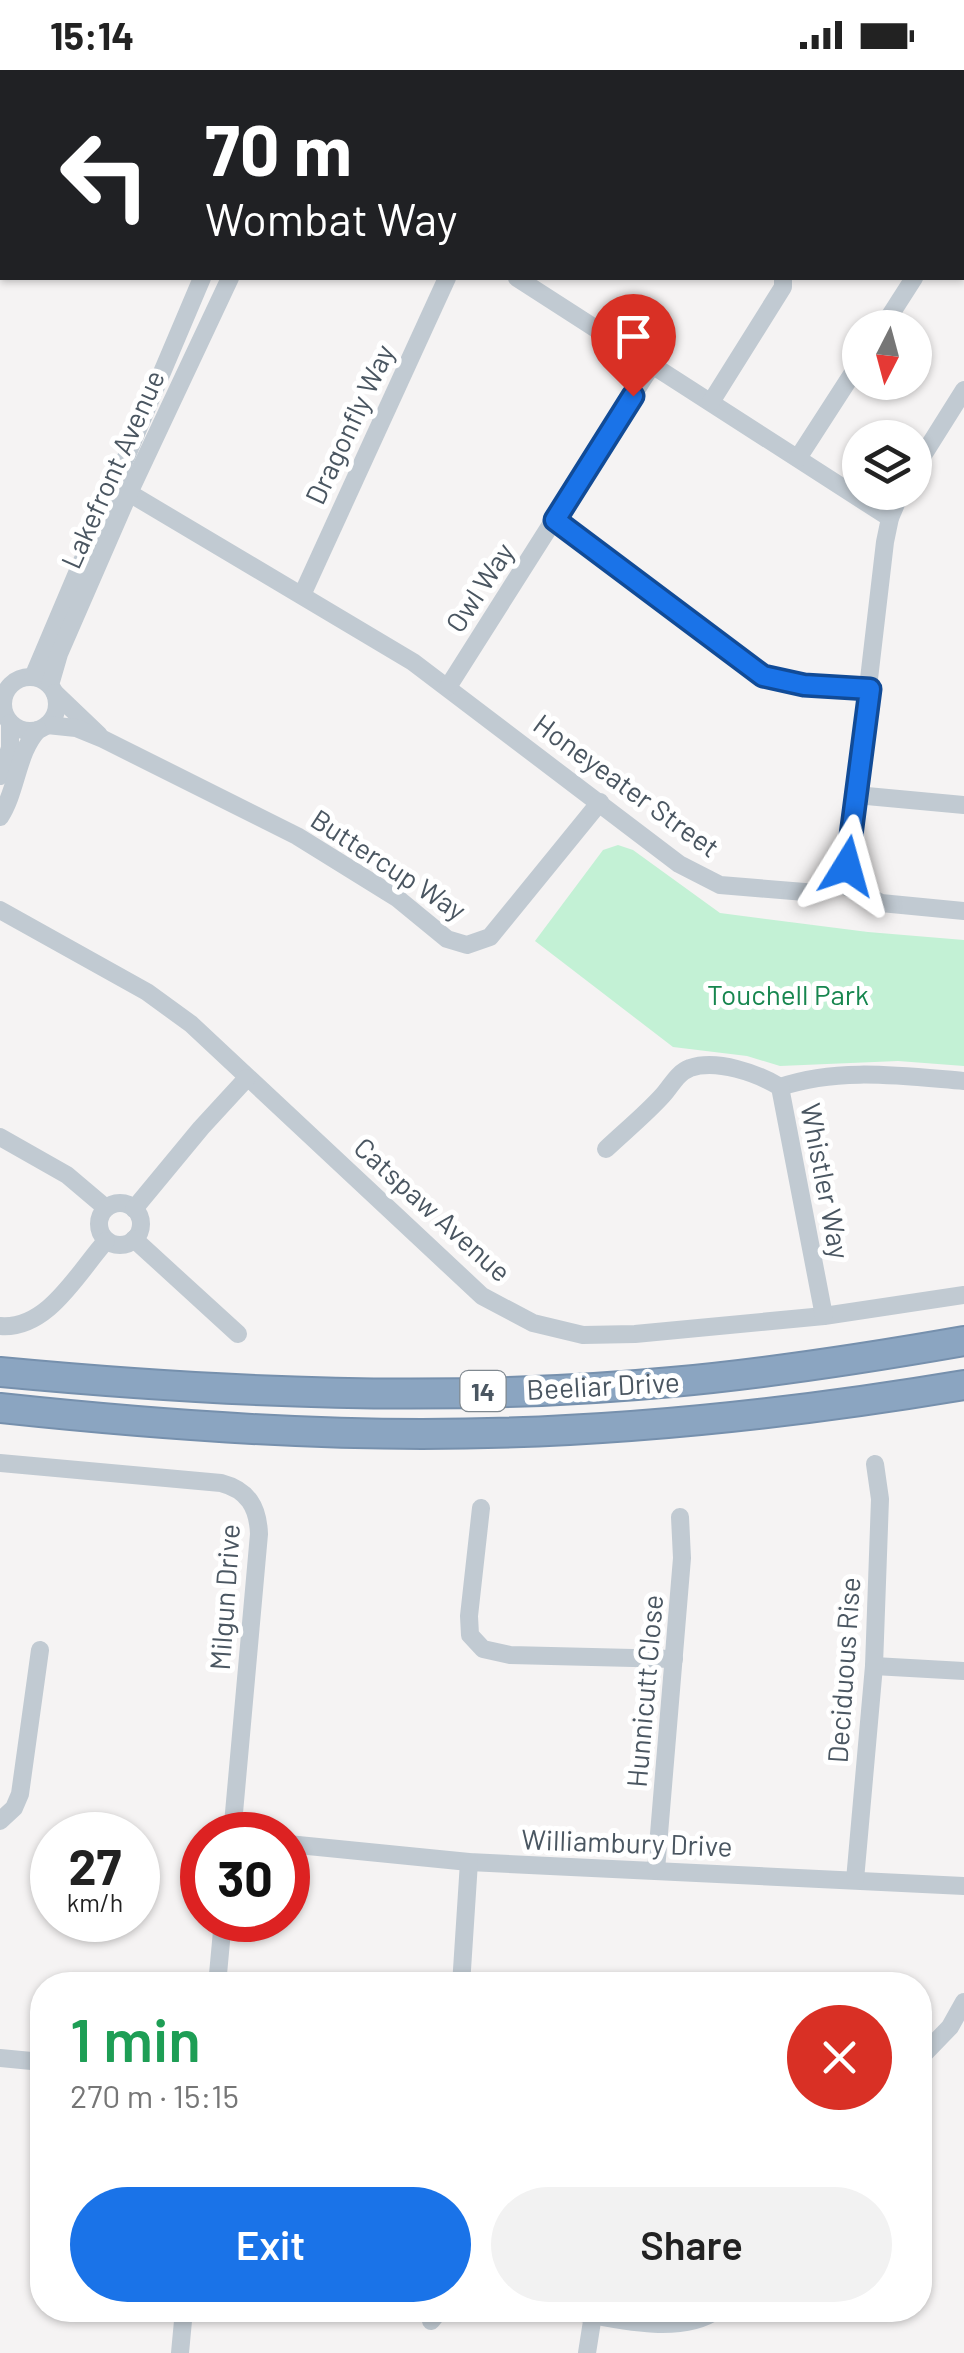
<!DOCTYPE html>
<meta charset="utf-8">
<style>
:root{--surface:#fff;--page:#f2f2f2;--text:#222;--muted:#767676;--accent:#1a73e8}
body{margin:0;font-family:Barlow,sans-serif;background:var(--page);color:var(--text);height:100vh;display:flex;flex-direction:column;font-size:38px;white-space:nowrap}
*{box-sizing:border-box;margin:0}
p{font-size:32px;color:var(--muted)}
.icon{flex:none;width:55px;height:55px;fill:none;stroke:currentColor;stroke-width:2;stroke-linecap:round;stroke-linejoin:round}
.map{position:relative;flex:1;overflow:hidden}
.side{position:absolute;left:30px;top:1902px;width:902px;height:350px;display:flex;flex-direction:column;background:var(--surface);border-radius:40px;box-shadow:0 2px 8px #0004}
.side>*{flex:none}
.hud{position:absolute;left:0px;top:0px;width:965px;height:210px;box-shadow:0 2px 8px #0004;background:#202124;color:#fff;overflow:hidden}
.needle{width:65px;rotate:186deg}
.tools{position:absolute;left:842px;top:240px;display:grid;gap:20px}
.tools a{display:grid;place-items:center;width:90px;height:90px;border-radius:50%;background:var(--surface);box-shadow:0 2px 8px #0004;font-size:50px}
.speed{position:absolute;left:30px;top:1742px;display:flex;gap:20px;font-size:50px;font-weight:700;text-align:center}
.speed>*{display:grid;place-content:center;width:130px;height:130px;border-radius:50%;background:var(--surface);box-shadow:0 2px 8px #0004;line-height:1}
.speed small{font-size:25px;font-weight:400}
.speed .limit{border:15px solid #d22;background:#fff;color:#111}
.pin{position:absolute;display:grid;place-items:center;width:85px;height:85px;color:#fff;margin:-102px -42px;border-radius:50% 50% 50% 0;rotate:-45deg;box-shadow:0 0 10px #0007}
.pin .icon{rotate:45deg}
.me{position:absolute;width:110px;margin:-55px;rotate:8deg;stroke-linejoin:round;filter:drop-shadow(0 0 8px #0008)}
.turn{display:flex;align-items:center;gap:35px;height:210px;padding:0 40px;font-size:45px}
.turn .icon{width:130px;height:130px;stroke-width:2.5}
.turn b{display:block;font-size:70px;line-height:85px}
.round{display:grid;place-items:center;flex:none;width:105px;height:105px;border-radius:52px;background:var(--page)}
.headline{display:flex;align-items:center;justify-content:space-between;height:170px;padding:0 40px}
h1{font-size:60px;font-weight:600;line-height:75px;color:#1e9e55}
.button{display:flex;gap:20px;margin-top:auto;padding:20px 40px}
.button a{flex:1;height:115px;border-radius:60px;background:var(--accent);color:#fff;font-size:40px;font-weight:600;line-height:115px;text-align:center}
.button a+a{background:var(--page);color:var(--text)}
.status{display:flex;justify-content:space-between;align-items:center;height:70px;padding:0 50px;background:var(--surface);direction:ltr}
.status svg{height:28px;fill:currentColor}
.map>svg:first-child{display:block}
</style>
<div class="status"><b>15:14</b><svg viewBox="0 0 49 12"><path d="M0 12V9h3v3zM5 12V6h3v6zM10 12V3h3v9zM15 12V0h3v12zM26 1h20v11H26zM47 4h2v5h-2z"/></svg></div>
<div class="map">
<svg width="964" height="2283" viewBox="0 0 964 2283">
<rect width="100%" height="100%" fill="#f5f3f3"/>
<path fill="#c3f1d5" d="M618,775l15,5 87,63 148,19 96,8v126l-66,-5 -118,5 -33,-10 -74,-9 -138,-106 68,-91z"/>
<path fill="#cdcfd5" stroke="#909195" stroke-width="2.5" d="M322,0h102l-2,2h-101z"/>
<g fill="none" stroke-linecap="round" stroke-linejoin="round">
<g stroke="#7690ad" stroke-width="32">
<g id="highway">
<path d="M0,1302c223,21 448,31 672,10 98,-9 195,-24 292,-41"/>
<path d="M0,1338c140,15 281,26 422,26 182,0 363,-19 542,-49"/>
</g>
</g>
<g stroke="#c1cad2" stroke-width="18">
<path d="M460,0l5,2"/>
<path d="M807,0l3,2"/>
<path d="M301,2l1,-2"/>
<path d="M507,2l1,-2"/>
<path d="M913,2l1,-2"/>
<path d="M0,25h2"/>
<path d="M962,101l2,1"/>
<path d="M962,131l2,-2"/>
<path d="M0,156l2,-6"/>
<path d="M517,208l373,240"/>
<path d="M882,258l32,-50"/>
<path d="M711,332l72,-115v-9"/>
<path d="M798,388l62,-96"/>
<path d="M915,398l49,-78"/>
<path d="M114,414l299,178 266,202 41,21 97,8 22,-10 8,-16 38,-325 5,-24 11,-26"/>
<path d="M555,450l208,156 41,9 66,4"/>
<path d="M302,525l145,-317"/>
<circle cx="30" cy="634" r="27"/>
<path d="M33,607l169,-399"/>
<path d="M50,615l9,-31 70,-161 101,-215"/>
<path d="M448,617l204,-322"/>
<path d="M55,623l44,42"/>
<path d="M47,655l29,3 27,11 194,97 100,62 50,41 20,6 23,-8 110,-135"/>
<path d="M0,706l10,-28v-25"/>
<path d="M856,725l108,10"/>
<path d="M0,747c17,-26 17,-65 38,-87"/>
<path d="M839,813l42,20 83,8"/>
<path d="M0,840l147,82 44,32 291,272 51,27 50,12 52,-1 189,-18 140,-21"/>
<path d="M780,1017c59,-20 122,-11 184,-6"/>
<path d="M0,1067l67,38 39,33"/>
<path d="M606,1079c19,-18 40,-35 57,-54 9,-10 14,-22 27,-27 27,-9 67,5 90,19l44,229"/>
<circle cx="120" cy="1154" r="21"/>
<path d="M134,1139l67,-81 46,-50"/>
<path d="M134,1169l104,95"/>
<path d="M0,1256c48,4 78,-54 106,-85"/>
<path d="M0,1393l221,20c27,7 37,24 38,51l-27,301"/>
<path d="M481,1438l-12,108 1,19 13,14 27,6 164,4"/>
<path d="M874,1596l90,5"/>
<path d="M0,1751l14,-13 6,-14 20,-144"/>
<path d="M288,1774l181,18 495,24"/>
<path d="M656,1800l26,-312 -2,-41"/>
<path d="M855,1810l19,-214 6,-167 -5,-35"/>
<path d="M217,1915l6,-65"/>
<path d="M461,1915l8,-123"/>
<path d="M0,1988l42,4"/>
<path d="M920,1988l30,-31 14,-25"/>
<path d="M566,2240c43,8 114,27 151,0"/>
<path d="M431,2251l9,-11"/>
<path d="M180,2283l4,-43"/>
<path d="M587,2283l6,-38"/>
</g>
<use href="#highway" stroke="#8ba5c1" stroke-width="28"/>
</g>
<g fill="none" stroke-linecap="round" stroke-linejoin="round">
<g stroke="#114b97" stroke-width="25">
<path id="route" d="M633,326l-78,124 208,156 41,9 66,4 -23,177"/>
</g>
<use href="#route" stroke="#1a73e8" stroke-width="18"/>
</g>
<g text-anchor="middle" dominant-baseline="central" stroke-width="10" stroke-linejoin="round" paint-order="stroke">
<rect fill="#fff" stroke="#808990" stroke-width="2.5" x="460.5" y="1301" width="45" height="40" rx="8"/>
<g font-size="25" font-weight="bold" fill="#4a5661">
<text x="483" y="1321">14</text>
</g>
<g font-size="28" fill="#4a5661" stroke="#fff">
<text transform="translate(349 354) rotate(-65)">Dragonfly Way</text>
<text transform="translate(112 399) rotate(-66)">Lakefront Avenue</text>
<text transform="translate(479 517) rotate(-57)">Owl Way</text>
<text transform="translate(627 715) rotate(36)">Honeyeater Street</text>
<text transform="translate(389 794) rotate(33)">Buttercup Way</text>
<text transform="translate(826 1111) rotate(79)">Whistler Way</text>
<text transform="translate(433 1139) rotate(42)">Catspaw Avenue</text>
<text transform="translate(603 1315) rotate(-3)">Beeliar Drive</text>
<text transform="translate(224 1527) rotate(-86)">Milgun Drive</text>
<text transform="translate(843 1600) rotate(-86)">Deciduous Rise</text>
<text transform="translate(644 1621) rotate(-85)">Hunnicutt Close</text>
<text transform="translate(627 1772) rotate(2)">Williambury Drive</text>
</g>
<g font-size="28" fill="#17864f" stroke="#fff">
<text x="788" y="924">Touchell Park</text>
</g>
</g>
</svg>
<div class="tools">
<a><svg class="needle" viewBox="-14 -14 28 28"><path d="M0-13l5 13h-10z" fill="#e53935"/><path d="M0 13l5-13h-10z" fill="#767676"/></svg></a>
<a><svg class="icon" aria-label="layers" viewBox="0 0 24 24"><path d="M12 4l9 5-9 5-9-5zM3 14l9 5 9-5"/></svg></a>
</div>
<div class="speed"><div>27<small>km/h</small></div><div class="limit">30</div></div>
<div class="pin" style="left:633px;top:326px;background:#d93025"><svg class="icon" aria-label="arrive" viewBox="0 0 24 24"><path d="M6 21V4h12l-3 4 3 4H6"/></svg></div>
<svg class="me" style="left:847px;top:796px" viewBox="-20 -20 40 40"><path d="M0-17L14 15 0 8-14 15z" fill="#1a73e8" stroke="#fff" stroke-width="4"/></svg>
<div class="hud">
<div class="turn"><svg class="icon" aria-label="left" viewBox="0 0 24 24"><path d="M17 20v-9H6M10 6l-5 5 5 5"/></svg><div><b>70 m</b>Wombat Way</div></div>
</div>
<section class="side">
<div class="headline"><div><h1>1 min</h1><p>270 m · 15:15</p></div><a class="round" style="background:#d93025;color:#fff"><svg class="icon" aria-label="close" viewBox="0 0 24 24"><path d="M6 6l12 12M18 6L6 18"/></svg></a></div>
<div class="button"><a>Exit</a><a>Share</a></div>
</section>
</div>
